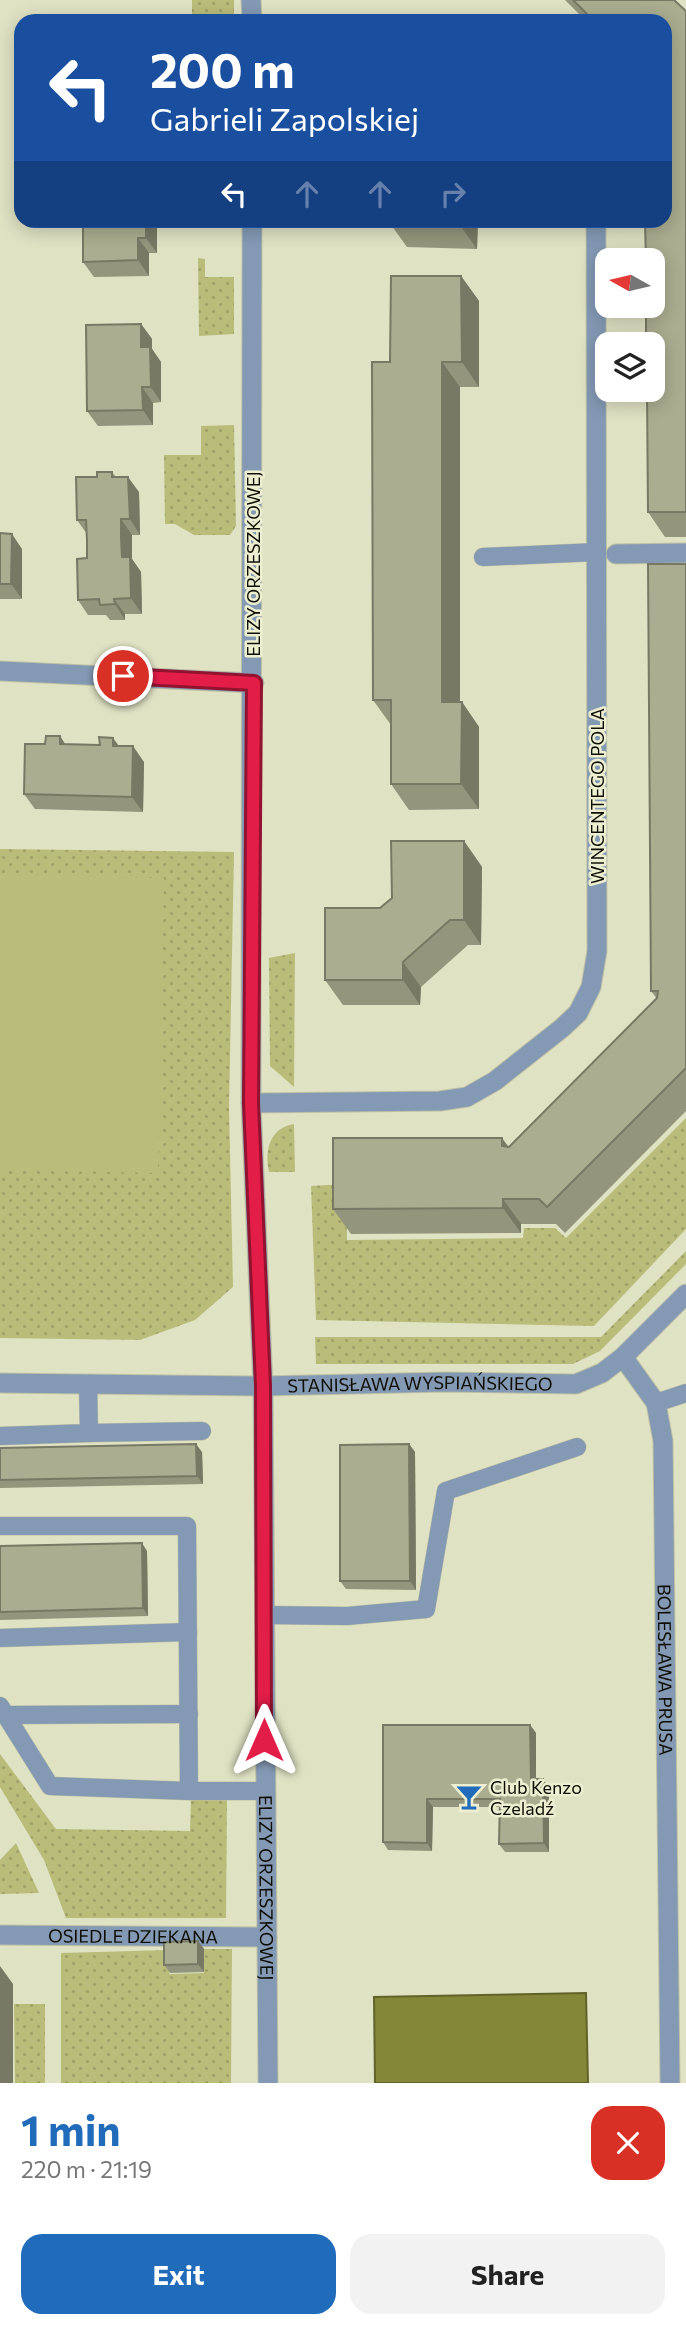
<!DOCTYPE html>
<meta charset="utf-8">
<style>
:root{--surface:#fff;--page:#f2f2f2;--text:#222;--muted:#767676;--accent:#216bbb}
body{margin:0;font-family:Commissioner,sans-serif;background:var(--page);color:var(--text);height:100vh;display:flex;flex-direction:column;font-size:26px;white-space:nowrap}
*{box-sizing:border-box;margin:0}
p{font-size:23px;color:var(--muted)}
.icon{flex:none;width:38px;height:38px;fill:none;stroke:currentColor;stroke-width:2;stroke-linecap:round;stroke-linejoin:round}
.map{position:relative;height:2083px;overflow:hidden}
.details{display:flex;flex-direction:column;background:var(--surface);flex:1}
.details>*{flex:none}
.guide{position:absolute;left:14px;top:14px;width:658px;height:214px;border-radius:21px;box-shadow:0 4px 18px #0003;background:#1a4fa0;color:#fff;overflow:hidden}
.needle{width:46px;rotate:278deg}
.fabs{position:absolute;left:595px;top:248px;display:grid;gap:14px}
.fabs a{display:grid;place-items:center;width:70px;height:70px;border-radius:14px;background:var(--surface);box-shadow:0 4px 18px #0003;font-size:35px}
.pin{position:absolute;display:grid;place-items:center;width:60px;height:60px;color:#fff;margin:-30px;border:4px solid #fff;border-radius:50%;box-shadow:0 2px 7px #0007}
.me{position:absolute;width:77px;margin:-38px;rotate:0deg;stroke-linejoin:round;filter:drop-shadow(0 0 5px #0008)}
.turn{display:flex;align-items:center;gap:24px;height:147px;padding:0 21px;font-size:32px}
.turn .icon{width:91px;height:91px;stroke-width:2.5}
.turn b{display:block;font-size:49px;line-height:60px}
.lanes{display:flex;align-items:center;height:66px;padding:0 21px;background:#0003;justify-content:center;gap:35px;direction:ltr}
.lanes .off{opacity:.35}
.round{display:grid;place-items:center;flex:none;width:74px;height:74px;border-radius:21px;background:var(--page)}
.overview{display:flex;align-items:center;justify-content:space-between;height:119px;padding:0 21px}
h1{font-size:42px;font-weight:700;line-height:52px;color:var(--accent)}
.button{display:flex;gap:14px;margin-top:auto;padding:14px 21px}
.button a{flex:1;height:80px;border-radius:21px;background:var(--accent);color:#fff;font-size:28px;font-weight:700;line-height:80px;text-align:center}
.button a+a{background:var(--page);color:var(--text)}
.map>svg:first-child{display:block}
</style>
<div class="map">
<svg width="686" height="2083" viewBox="0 0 686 2083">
<defs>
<pattern id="grass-dots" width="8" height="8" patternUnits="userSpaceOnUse" patternTransform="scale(1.75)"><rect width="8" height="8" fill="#babd7a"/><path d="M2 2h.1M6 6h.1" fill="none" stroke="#9fa168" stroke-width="1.8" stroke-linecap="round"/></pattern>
</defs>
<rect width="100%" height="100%" fill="#dfe2c3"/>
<g fill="url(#grass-dots)">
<rect x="192" y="0" width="42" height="21"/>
<path d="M198,258l7,1v18h29v57l-35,2z"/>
<path d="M234,425l2,101 -6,9h-36l-19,-11h-10l-1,-69h37v-29z"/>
<path d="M0,849l234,3 -5,255 4,180 -38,33 -55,20 -140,-2z"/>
<path d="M295,953l-1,134 -24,-21 -1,-108z"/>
<path d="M686,1118v111l-92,97 -278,-6 -5,-134 35,-2 1,56 176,-2 1,-10h31l11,10z"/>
<path d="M294,1124l1,48h-26c-5,-22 1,-44 25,-48z"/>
<path d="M686,1251v13l-86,87 -27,13h-257l-1,-27h286z"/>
<path d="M0,1754l56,75 134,2 1,-32h36l-1,119h-160l-22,-58 -44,-73z"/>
<path d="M16,1843l23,50 -39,1v-34z"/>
<path d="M204,1949h28l-1,134h-170v-130l108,-3v24l35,-1z"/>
<path d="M14,2004h31v79h-30z"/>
</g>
<path fill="#babd7a" d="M0,875l164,3 -6,295 -158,-3z"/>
<path fill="#858738" stroke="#616329" stroke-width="2" d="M586,1993l2,90h-213l-1,-86z"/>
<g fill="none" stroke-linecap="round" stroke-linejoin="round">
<g stroke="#bec0a5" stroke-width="19">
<g id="service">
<path d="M483,557l114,-5"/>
<path d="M656,1403l30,-10"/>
<path d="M89,1433l113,-2"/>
<path d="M0,1436l89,-3 -1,-49"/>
<path d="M0,1526h187l2,265 -139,-5 -50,-80"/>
<path d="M264,1615l83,1 79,-7 20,-118 131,-44"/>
<path d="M0,1638l188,-6"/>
<path d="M6,1715l183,-1"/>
<path d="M189,1791h76"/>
</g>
</g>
<g stroke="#bec0a5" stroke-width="21">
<path id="pedestrian" d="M616,554l70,-1"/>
</g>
<g stroke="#bec0a5" stroke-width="21">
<g id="minor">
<path d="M251,0l1,21"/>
<path id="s1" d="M252,220l-1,883 12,283 5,697"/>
<path d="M0,671l254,12"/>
<path d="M251,1103l189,-2 27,-4 28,-16 67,-53 16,-15 13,-26 6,-36 -1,-731"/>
<path id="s2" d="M623,1357l33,46 7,38 7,642"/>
<path id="s3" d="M0,1383l263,3 183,-4 130,2 26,-11 21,-16 63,-63"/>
<path id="s4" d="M0,1935l267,2"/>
</g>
</g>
<use href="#service" stroke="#8499b4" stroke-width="18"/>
<use href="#pedestrian" stroke="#8499b4" stroke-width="19"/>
<use href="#minor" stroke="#8499b4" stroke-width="19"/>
</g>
<g fill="#93957c">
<path d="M565,0h109l12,11v526h-21l-17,-25 17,-491h-79z"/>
<path d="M83,220h74v33h-8v23l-55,1 -11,-15z"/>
<path d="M389,220h89l-1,29 -70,-2 -18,-25z"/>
<path d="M461,276l18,25v86h-19v315h2l17,25v82l-70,1 -18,-26v-59l-18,-25 17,-338z"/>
<path d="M141,324l11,15v10l9,13v40l-8,1v22l-55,1 -11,-15z"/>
<path d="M112,472l4,5 23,15 1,43h-8v24l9,13 1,42h-17v6h-15l-4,-5h-18l-10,-15 9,-42v-24l-10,-14 20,-43z"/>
<path d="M0,533l22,16v50h-22z"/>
<path d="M686,564v547l-121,122 -9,-9h-35v9l-170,1 -18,-25 176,-62 148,-148 -6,-8z"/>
<path d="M60,736l5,8 54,2 25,16 -1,50 -108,-3 -11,-15 21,-50z"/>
<path d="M464,841l18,26 -1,78h-13l-47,42 -1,18h-77l-18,-25 55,-72z"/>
<path d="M409,1444l6,8 1,138 -70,-1 -6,-8z"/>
<path d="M0,1448l202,4 1,32 -203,4z"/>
<path d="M0,1546l147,5 1,65 -148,4z"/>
<path d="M383,1725h147l6,8v46h7l6,9v64h-44l-6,-8 1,-37h-67l-1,44 -44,-1 -5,-8z"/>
<path d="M198,1941l6,8v23l-34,1 -6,-8z"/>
</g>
<g fill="#787965">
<path d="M146,220h11v33l-11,-15z"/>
<path d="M460,220h18l-1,29 -18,-25z"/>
<path d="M138,238l11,15v23l-11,-16z"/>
<path d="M461,276l18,25v86l-17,-25z"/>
<path d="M141,324l11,15v10l9,13v40l-10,-15 -10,-40z"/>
<path d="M442,362l18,25v340l-18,-25z"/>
<path d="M142,387l11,16v22l-10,-15z"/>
<path d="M128,477l11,15 1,43 -10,-16z"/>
<path d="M121,519l11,16v24l9,13 1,42 -11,-16 -9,-41z"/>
<path d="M12,534l10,15v50l-11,-15z"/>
<path d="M114,599l11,15v6l-10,-16z"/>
<path d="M462,702l17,25v82l-18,-25z"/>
<path d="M60,736l10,16 -10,-8z"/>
<path d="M113,738l11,15 -11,-7z"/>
<path d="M133,746l11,16 -1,50 -11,-15z"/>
<path d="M464,841l18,26 -1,78 -17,-25z"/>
<path d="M403,962l18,25 -1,18 -17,-25z"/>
<path d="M502,1138l18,25 -18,-17z"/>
<path d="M503,1199l18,25v9l-18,-25z"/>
<path d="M196,1444l6,8 1,32 -6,-8z"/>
<path d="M409,1444l6,8 1,138 -6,-9z"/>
<path d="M142,1543l5,8 1,65 -5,-8z"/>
<path d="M530,1725l6,8v54l-5,-8z"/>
<path d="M543,1779l6,9v64l-5,-9z"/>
<path d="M427,1799l6,8 -1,44 -5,-8z"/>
<path d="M198,1941l6,8v23l-6,-8z"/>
<path d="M0,1966l13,18v99h-13z"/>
</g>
<g fill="#abad90" stroke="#787965" stroke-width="2">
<path d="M573,0h101l12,11v501h-38l-1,-122h6v-45h-7v-39h7v-45h-7l-1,-41h20v-199h-71z"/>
<path d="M83,220h63v18h-8v22l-55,2z"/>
<path d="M389,220h71l-1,4 -70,-2z"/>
<path d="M391,276h70l1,86h-20v340h20l-1,82h-70v-84h-18l-1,-338h18z"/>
<path d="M141,324v23h9l1,40h-9l1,23 -56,1 -1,-86z"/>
<path d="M97,472h15v5h16l2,42h-9v19l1,19h8l1,41 -17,1 1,5 -15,1 -1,-6 -21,1 -1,-41 10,-1v-18l-1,-20h-9l-1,-43h21z"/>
<path d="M0,533l12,1 -1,50h-11z"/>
<path d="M648,564h38v504l-139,139 -8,-8h-36v9l-170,1v-71h169v8l7,1 148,-149 1,-7h-7z"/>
<path d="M46,736h14v8l40,1 -1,-8 14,1v8h20l-1,51 -108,-3 1,-50h20z"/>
<path d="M391,841h73v79h-14l-47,42v18h-78v-72h55l12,-10z"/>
<path d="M196,1444l1,32 -197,4v-32z"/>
<path d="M409,1444l1,137h-70v-136z"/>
<path d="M142,1543l1,65 -143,4v-66z"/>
<path d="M383,1725h147l1,54h12l1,64 -45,1 1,-45h-73v44l-44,-1z"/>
<path d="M198,1941v23l-34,1v-23z"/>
</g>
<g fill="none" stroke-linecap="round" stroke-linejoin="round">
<g stroke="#92132f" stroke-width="18">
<path id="route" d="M123,676l131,7 -3,420 12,283 1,354"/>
</g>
<use href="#route" stroke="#e11d48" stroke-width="12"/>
</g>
<defs>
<g id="bar-bare" transform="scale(2.1)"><path d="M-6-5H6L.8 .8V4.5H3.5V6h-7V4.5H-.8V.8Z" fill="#216bbb" stroke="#edefd0" stroke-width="2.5" paint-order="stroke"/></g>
</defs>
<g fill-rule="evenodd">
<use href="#bar-bare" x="469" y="1797"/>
</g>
<g text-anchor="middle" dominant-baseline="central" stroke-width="5" stroke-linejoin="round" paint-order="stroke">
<g font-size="18" fill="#0e0e05" stroke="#edefd0">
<text transform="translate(253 564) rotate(-90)">ELIZY ORZESZKOWEJ</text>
<text transform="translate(597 796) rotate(-90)">WINCENTEGO POLA</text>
<text stroke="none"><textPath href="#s3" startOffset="420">STANISŁAWA WYSPIAŃSKIEGO</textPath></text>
<text stroke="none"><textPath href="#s2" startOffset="324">BOLESŁAWA PRUSA</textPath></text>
<text stroke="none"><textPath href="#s1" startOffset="1668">ELIZY ORZESZKOWEJ</textPath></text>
<text stroke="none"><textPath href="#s4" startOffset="133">OSIEDLE DZIEKANA</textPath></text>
</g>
<g font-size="18" fill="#0e0e05" stroke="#edefd0" text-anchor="start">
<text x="490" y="1787">Club Kenzo<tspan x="490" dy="21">Czeladź</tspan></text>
</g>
</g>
</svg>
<div class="fabs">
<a><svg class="needle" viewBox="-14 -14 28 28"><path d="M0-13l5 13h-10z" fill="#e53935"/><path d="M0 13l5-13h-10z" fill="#767676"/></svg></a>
<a><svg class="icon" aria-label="layers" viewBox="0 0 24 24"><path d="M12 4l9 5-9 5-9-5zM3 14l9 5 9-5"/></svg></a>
</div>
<div class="pin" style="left:123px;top:676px;background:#d93025"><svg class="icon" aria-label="arrive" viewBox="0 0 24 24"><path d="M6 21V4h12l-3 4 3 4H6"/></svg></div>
<svg class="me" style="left:264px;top:1740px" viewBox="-20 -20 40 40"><path d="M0-17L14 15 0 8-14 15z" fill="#e11d48" stroke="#fff" stroke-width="4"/></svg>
<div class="guide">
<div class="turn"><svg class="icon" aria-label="left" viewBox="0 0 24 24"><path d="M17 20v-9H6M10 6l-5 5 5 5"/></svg><div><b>200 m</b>Gabrieli Zapolskiej</div></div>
<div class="lanes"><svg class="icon" aria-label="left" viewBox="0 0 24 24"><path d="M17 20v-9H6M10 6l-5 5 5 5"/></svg><svg class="icon off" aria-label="ahead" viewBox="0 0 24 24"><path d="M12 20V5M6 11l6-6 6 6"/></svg><svg class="icon off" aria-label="ahead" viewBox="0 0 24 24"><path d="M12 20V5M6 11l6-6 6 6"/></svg><svg class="icon off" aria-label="right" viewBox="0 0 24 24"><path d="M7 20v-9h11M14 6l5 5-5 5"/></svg></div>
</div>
</div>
<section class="details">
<div class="overview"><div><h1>1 min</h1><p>220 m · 21:19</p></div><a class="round" style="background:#d93025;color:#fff"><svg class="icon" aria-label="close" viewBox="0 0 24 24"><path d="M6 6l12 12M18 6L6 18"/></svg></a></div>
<div class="button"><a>Exit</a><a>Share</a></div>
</section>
